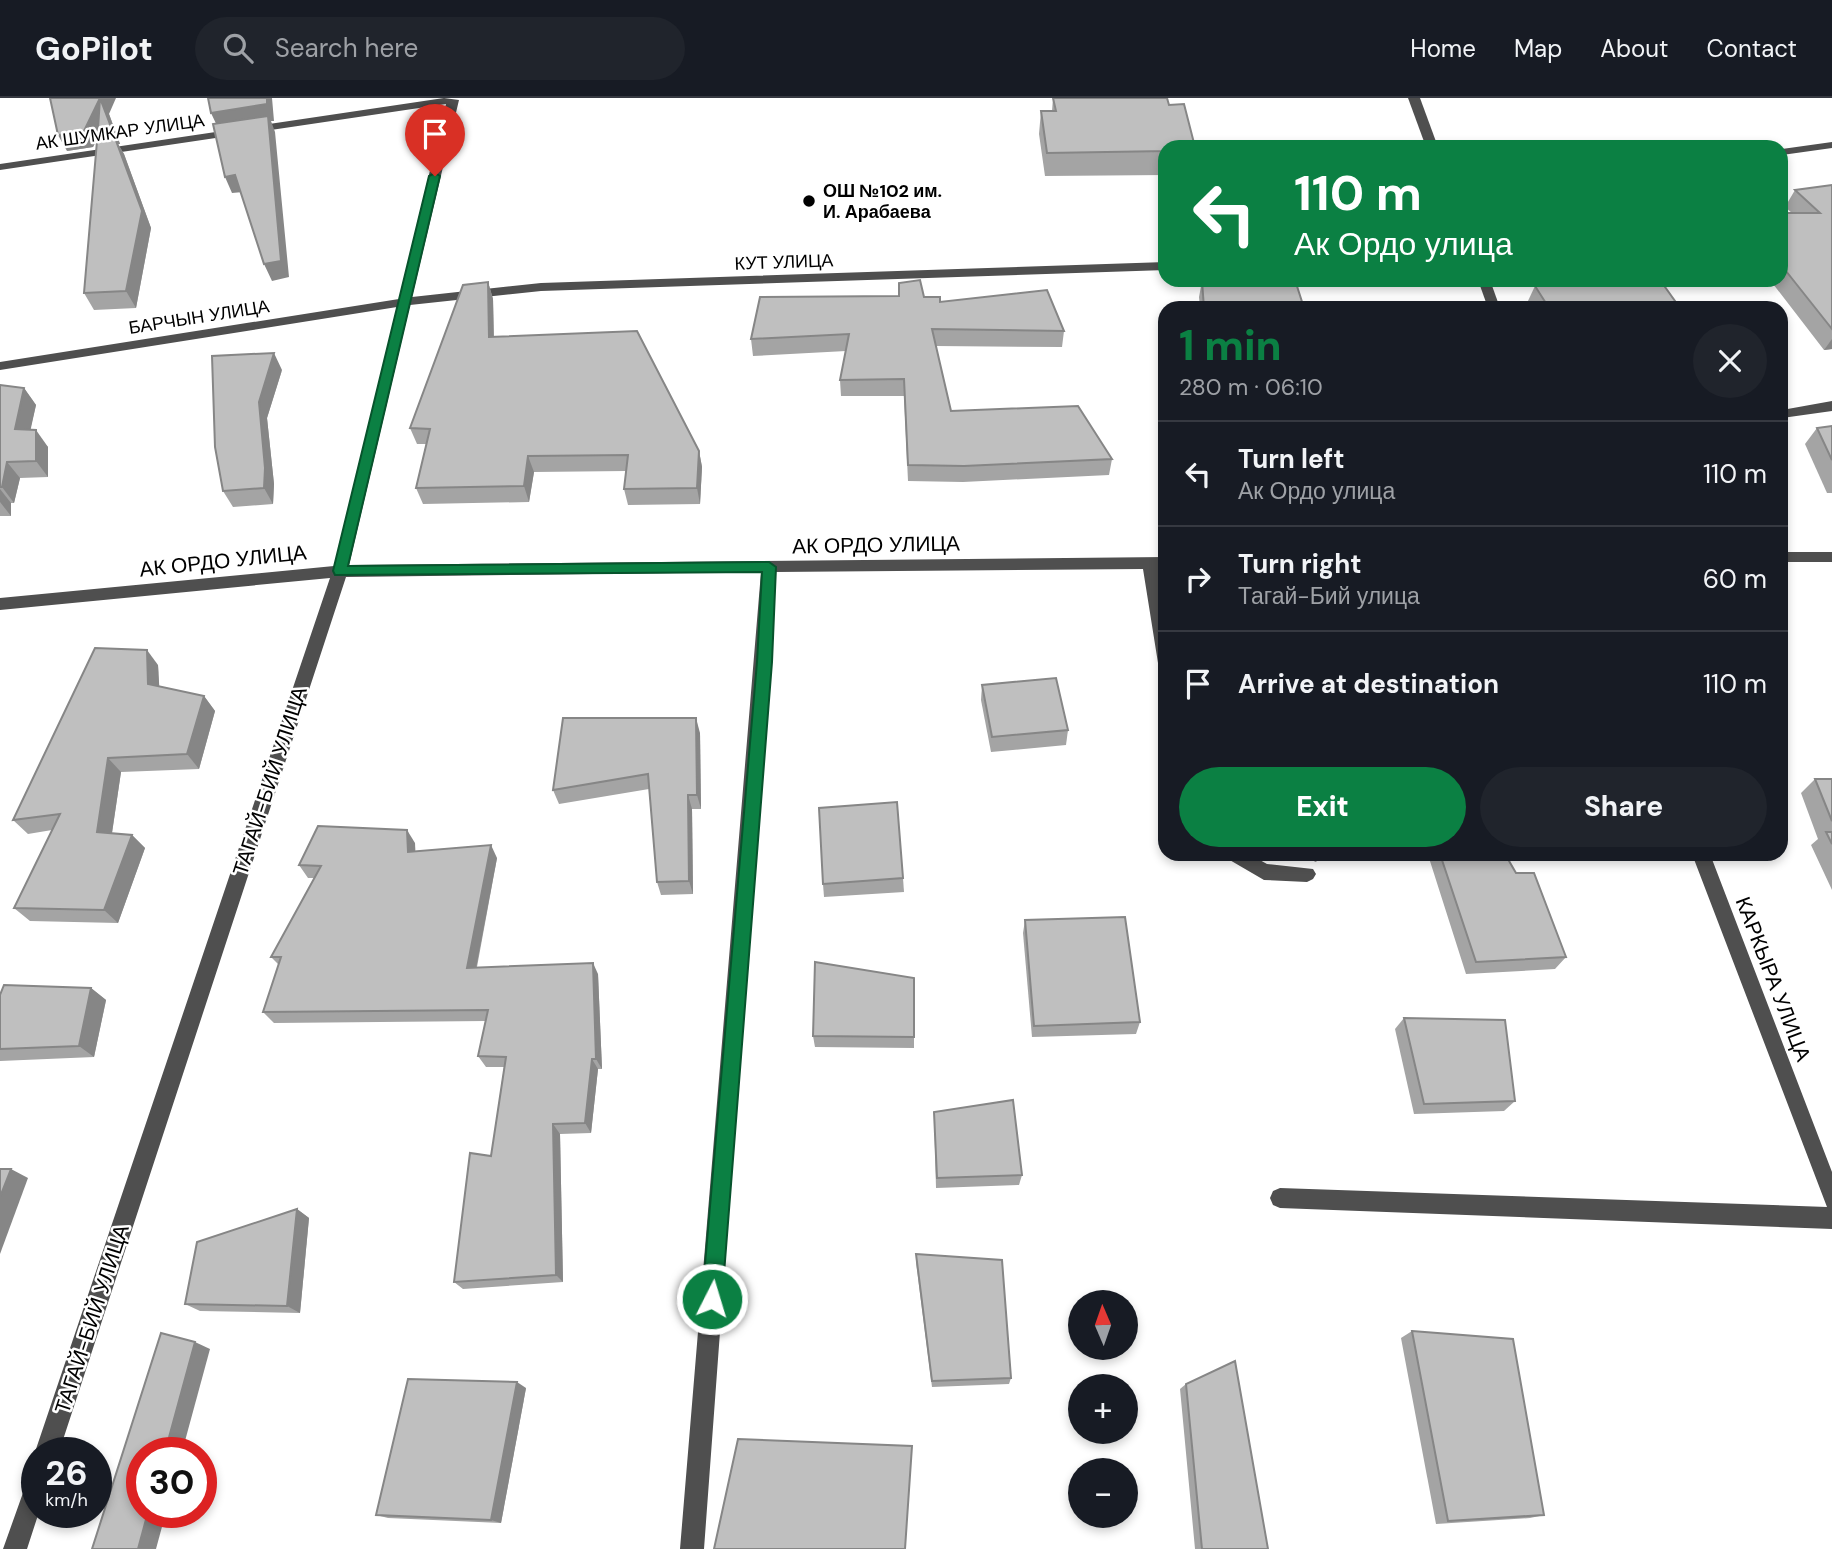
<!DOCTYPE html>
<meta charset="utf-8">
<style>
:root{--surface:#171b24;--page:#20242c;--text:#f1f3f6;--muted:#9ea1a6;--line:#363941;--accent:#0b8043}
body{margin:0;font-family:"DM Sans",sans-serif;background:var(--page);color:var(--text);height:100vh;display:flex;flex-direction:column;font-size:26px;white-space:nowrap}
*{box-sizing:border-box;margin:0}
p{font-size:23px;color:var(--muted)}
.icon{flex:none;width:38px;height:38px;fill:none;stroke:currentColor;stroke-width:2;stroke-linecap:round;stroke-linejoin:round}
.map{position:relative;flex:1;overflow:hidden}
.drawer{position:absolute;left:1158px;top:203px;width:630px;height:560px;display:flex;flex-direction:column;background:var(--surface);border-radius:21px;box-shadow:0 4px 10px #0003}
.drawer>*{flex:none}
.banner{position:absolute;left:1158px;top:42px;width:630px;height:147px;border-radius:21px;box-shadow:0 4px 10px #0003;background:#0b8043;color:#fff;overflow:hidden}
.needle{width:46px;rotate:358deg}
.controls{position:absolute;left:1068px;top:1192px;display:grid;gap:14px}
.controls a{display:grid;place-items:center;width:70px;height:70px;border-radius:50%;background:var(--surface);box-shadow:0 4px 10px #0003;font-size:35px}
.speed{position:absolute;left:21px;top:1339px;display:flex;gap:14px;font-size:35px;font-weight:700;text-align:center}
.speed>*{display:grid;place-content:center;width:91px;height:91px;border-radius:50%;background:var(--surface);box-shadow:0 4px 10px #0003;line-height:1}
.speed small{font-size:18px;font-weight:400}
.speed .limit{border:10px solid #d22;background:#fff;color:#111}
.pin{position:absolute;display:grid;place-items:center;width:60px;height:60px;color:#fff;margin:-72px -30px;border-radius:50% 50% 50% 0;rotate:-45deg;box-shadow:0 0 7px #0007}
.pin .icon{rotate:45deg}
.me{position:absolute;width:77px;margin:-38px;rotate:5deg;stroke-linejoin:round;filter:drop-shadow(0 0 5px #0008)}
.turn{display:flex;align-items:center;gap:24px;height:147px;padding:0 21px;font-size:32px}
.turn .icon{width:91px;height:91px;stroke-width:2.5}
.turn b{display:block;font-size:49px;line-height:60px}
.round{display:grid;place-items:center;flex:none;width:74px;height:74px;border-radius:37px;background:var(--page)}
.head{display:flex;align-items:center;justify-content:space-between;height:119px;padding:0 21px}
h1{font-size:42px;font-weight:800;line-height:52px;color:var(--accent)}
.button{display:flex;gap:14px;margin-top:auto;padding:14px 21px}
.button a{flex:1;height:80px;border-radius:42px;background:var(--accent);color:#fff;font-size:28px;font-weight:800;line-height:80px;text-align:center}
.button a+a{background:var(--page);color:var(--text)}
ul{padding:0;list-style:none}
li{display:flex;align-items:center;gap:21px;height:105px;padding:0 21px;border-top:2px solid var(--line)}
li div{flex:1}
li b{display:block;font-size:26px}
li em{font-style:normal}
header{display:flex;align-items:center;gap:42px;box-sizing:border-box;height:98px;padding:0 35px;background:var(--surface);border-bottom:2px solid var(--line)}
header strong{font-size:33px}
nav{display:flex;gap:38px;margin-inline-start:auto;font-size:24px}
.search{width:490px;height:63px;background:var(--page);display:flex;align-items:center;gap:18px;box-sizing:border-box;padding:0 24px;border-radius:38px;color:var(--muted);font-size:26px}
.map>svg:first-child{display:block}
</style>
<header>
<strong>GoPilot</strong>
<div class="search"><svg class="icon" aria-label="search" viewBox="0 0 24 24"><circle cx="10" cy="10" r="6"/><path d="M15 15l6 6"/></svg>Search here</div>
<nav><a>Home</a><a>Map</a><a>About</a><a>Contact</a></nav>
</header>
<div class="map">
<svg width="1832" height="1451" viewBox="0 0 1832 1451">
<rect width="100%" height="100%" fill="#fff"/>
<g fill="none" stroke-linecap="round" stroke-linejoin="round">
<g fill="#4f4f4f" fill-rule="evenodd">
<path d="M444,0l15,2 -47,197 129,-14 625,-21v8l-625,21 -131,14 -61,260 817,-8v12h-8l8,43v57l-8,-6 -15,-94 -367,3 -72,977h-24l81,-977 -415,5 -287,875h-22v3l-2,-3 295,-874 -330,32v-12l334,-32 63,-259 -397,63v-8l399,-63 47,-195 -446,66v-6z"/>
<path d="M1408,0h12l18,49h-12z"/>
<path d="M1832,44v6l-50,7v-6z"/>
<path d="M1478,182h12l10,28h-12z"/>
<path d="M1832,303v10l-50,7v-8z"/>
<rect x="1782" y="454" width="50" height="10"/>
<path d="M1225,756h24l18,10 46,5 3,5 -3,5 -6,3 -43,-2 -36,-21z"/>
<path d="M1692,756h18l122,318v57l-552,-21 -7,-3 -3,-7 3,-7 7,-3 547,19z"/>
<path d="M37,1374v40h2l-12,37h-24l26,-73z"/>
</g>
</g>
<g fill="#a4a4a4">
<path d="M1053,0l116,7 -3,42v28l-121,1 -6,-42 2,-23h11z"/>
<path d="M109,16l11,30h-2l6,10 27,74 -15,80 -42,2 -10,-17 19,-153 -3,-7 -7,14 -26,4z"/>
<path d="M1832,87v164l-8,1 -54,-70h12v-67h10l-7,-6 10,-17z"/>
<path d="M1722,182h36l-31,4z"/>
<path d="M1202,183l102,27h-104l-1,-11z"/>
<path d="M488,184l5,17 1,38 205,114 3,16 -2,37 -72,1 -4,-16 2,-18 -92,1 -5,30 -106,2 -7,-16 10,-44h-9l-7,-16z"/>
<path d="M1535,188l145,22h-150l-3,-5z"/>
<path d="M924,199l16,5 124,29 -2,16 -126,-1 15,65 161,48 -3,16 -146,7 -55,-1 -4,-85h-63l-1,-16 6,-29 -93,5 -2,-17z"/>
<path d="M282,272l-15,48 7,66 -1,20 -40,3 -10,-16z"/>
<path d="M0,287l24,3 12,17 -6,25 18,17v30l-28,1 -6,25h-3v13h-11z"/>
<path d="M1832,328v67h-5l-22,-49 12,-16z"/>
<path d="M158,567l1,21 45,10 11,15 -16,58 -78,3 -9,61 20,2 13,13 -27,75 -88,-2 -16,-13 38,-78 -24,4 -15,-14z"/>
<path d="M982,587l86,45 -2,15 -75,7 -10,-52z"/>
<path d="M700,635l1,76h-9l1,85 -32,1 -4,-13 -8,-93 -90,15 -6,-14z"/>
<path d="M1815,681h17v111l-21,-45 7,-6 -17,-46z"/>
<path d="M415,745v8l82,7 -20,109 121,7 4,95h-4l-7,64 -31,1 3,148 -100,7 -9,-7 37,-126 13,-89h-18l-8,-11 8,-35 -212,2 -11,-11 16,-47 -8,-8 43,-79h-6l-9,-13z"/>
<path d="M1307,756h24l-16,8z"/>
<path d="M1378,756h127l61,103 -11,12 -89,5 -37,-116 -48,2z"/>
<path d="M903,780l1,14 -80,5 -1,-13z"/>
<path d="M1025,822l115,102 -4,12 -104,3 -9,-104z"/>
<path d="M914,880v70l-99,-1 -2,-11z"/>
<path d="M91,890l15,12 -12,57 -94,4v-66z"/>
<path d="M1404,920l111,83 -11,10 -90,3 -19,-85z"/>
<path d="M934,1014l88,63 -3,10 -83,3z"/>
<path d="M297,1111l12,9 -9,95 -100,-2 -15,-7z"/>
<path d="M916,1156l95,124 -2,6 -77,3 -16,-125z"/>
<path d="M1412,1233l132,184 -14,3 -94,6 -35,-186z"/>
<path d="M1186,1286l82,165h-73l-15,-160z"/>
<path d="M526,1290l-25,135 -113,-5 -12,-3z"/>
</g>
<g fill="#868686">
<path d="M100,0h16l-7,16 11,30h-2l6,10 27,74 -15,80 -10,-17 -20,-145 -6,-13 -7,14 -26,4 -9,-16z"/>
<path d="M267,0h5l2,23h-3l4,11 14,145 -17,4 -8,-17 17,-3 -70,-148z"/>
<path d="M235,77l8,17 -11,1 -7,-16z"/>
<path d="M488,184l5,17 1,55 -5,-17z"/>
<path d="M1832,241v10l-8,1z"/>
<path d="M274,255l8,17 -15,48 7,66 -1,20 -9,-16 -5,-86z"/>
<path d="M24,290l12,17 -9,41 -12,-17z"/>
<path d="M36,332l12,17v30l-12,-16z"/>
<path d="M699,353l3,16 -2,37 -3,-16z"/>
<path d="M528,358l6,16 -5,30 -5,-16z"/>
<path d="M7,364l13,16 -6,25 -12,-16z"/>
<path d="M0,391l11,14v13l-11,-14z"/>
<path d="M147,552l11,15 2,34 -12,-15z"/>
<path d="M204,598l11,15 -16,58 -12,-15z"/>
<path d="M696,620l4,15 1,76 -4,-14z"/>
<path d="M108,660l13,14 -11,74 -13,-14z"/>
<path d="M688,697l4,14 1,85 -4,-13z"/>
<path d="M407,732l8,13 1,21 -8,-12z"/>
<path d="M132,737l13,13 -27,75 -14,-13z"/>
<path d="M491,747l6,13 -23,121 -7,-11z"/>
<path d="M1319,756h12l-16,8z"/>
<path d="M593,865l5,11 4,95 -6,-10z"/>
<path d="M91,890l15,12 -12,57 -15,-11z"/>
<path d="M592,961l6,10 -7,64 -6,-10z"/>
<path d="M553,1026l7,10 3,148 -7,-7z"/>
<path d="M11,1071l17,9 -28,76v-57z"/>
<path d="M297,1111l12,9 -9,95 -13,-7z"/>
<path d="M195,1244l15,7 -28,103h-17z"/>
<path d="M517,1284l9,6 -25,135 -10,-3z"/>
<path d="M148,1414h18l-10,37h-18z"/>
</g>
<g fill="#bfbfbf" stroke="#868686" stroke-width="2">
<path d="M50,0h50l-16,33 -26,4z"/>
<path d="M100,0l11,29 -13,2z"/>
<path d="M208,0h59v6l-56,9z"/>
<path d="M1053,0h114l2,7 15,-1 11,43h-29v4l-119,2 -6,-42h15z"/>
<path d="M268,18l13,145 -17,3 -29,-89 -10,2 -12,-53z"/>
<path d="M115,40l27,73 -16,80 -42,2 13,-152z"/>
<path d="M1832,87v144l-50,-63v-53h38l-25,-23z"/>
<path d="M920,182l4,17h16v5l107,-12 17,41 -132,-2 19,82 127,-5 34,53 -148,7 -56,-1 -4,-86 -64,1 9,-46 -98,5 9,-42 139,-1v-13z"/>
<path d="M1209,182h86l9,28h-100l-2,-27z"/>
<path d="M1623,182h37l20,28h-131l-14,-22z"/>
<path d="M488,184l1,55 148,-6 62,120 -2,37 -73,1 4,-34 -100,1 -4,30 -108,2 14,-59 -20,-1 53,-143z"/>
<path d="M274,255l-15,49 6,66 -1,20 -41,3 -8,-44 -3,-91z"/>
<path d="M0,287l24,3 -9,41 21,1v31l-29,1 -5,25h-2z"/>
<path d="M1832,328v34l-15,-32z"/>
<path d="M95,550l52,2 1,34 56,12 -17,58 -79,4 -11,74 35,3 -28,75 -90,-2 46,-94 -47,6z"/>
<path d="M1056,580l12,52 -76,7 -10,-52z"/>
<path d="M563,620h133l1,77h-9l1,86 -32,1 -9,-108 -95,16z"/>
<path d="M1815,681h17v42z"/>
<path d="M897,704l6,76 -80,6 -4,-76z"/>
<path d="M318,728l89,4 1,22 83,-7 -24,123 126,-5 3,96h-4l-7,64 -32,1 3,151 -102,7 16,-129 21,3 15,-99 -28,-1 10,-46 -225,2 18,-55h-10l50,-91 -22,-1z"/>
<path d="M1826,734h6v12z"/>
<path d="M1440,756h65l11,19h18l32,84 -90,5z"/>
<path d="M1125,819l15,105 -106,4 -9,-106z"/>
<path d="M815,864l99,16v59l-101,-1z"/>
<path d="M4,887l87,3 -12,58 -79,3v-54z"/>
<path d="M1404,920l101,2 10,81 -91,3z"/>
<path d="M1013,1002l9,75 -85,3 -3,-66z"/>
<path d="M0,1071h11l-11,28z"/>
<path d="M297,1111l-10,97 -102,-2 12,-62z"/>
<path d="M916,1156l86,6 9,118 -79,3z"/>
<path d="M1412,1233l101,8 31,176 -96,6z"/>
<path d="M161,1235l34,9 -30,110h-23v60h6l-10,37h-46z"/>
<path d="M1235,1263l33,188h-66l-16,-165z"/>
<path d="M408,1281l109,3 -26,138 -115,-5z"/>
<path d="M738,1341l174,7 -7,103h-191z"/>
</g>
<path fill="#0b8043" stroke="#07532c" stroke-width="2" d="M435,75l5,3 -92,390 421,-4 7,5 -4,95 -50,637 -3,7 -7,3 -7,-3 -3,-7 55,-637 5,-90 -427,3 -2,-4 96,-395z"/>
<circle fill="#000" stroke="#fff" stroke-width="2.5" cx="809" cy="103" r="7"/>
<g text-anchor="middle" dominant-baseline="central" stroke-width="5" stroke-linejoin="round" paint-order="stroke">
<g font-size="18" fill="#000" stroke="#fff">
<text transform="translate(120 34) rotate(-8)">АК ШУМКАР УЛИЦА</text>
<text transform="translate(784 164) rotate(-2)">КУТ УЛИЦА</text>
<text transform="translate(199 219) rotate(-9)">БАРЧЫН УЛИЦА</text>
</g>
<g font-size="18" font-weight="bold" fill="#000" stroke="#fff" text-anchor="start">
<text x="823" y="93">ОШ №102 им.<tspan x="823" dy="21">И. Арабаева</tspan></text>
</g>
<g font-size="21" fill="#000" stroke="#fff">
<text transform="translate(876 447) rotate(-1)">АК ОРДО УЛИЦА</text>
<text transform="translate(223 463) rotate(-6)">АК ОРДО УЛИЦА</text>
<text transform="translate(270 683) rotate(-72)">ТАГАЙ-БИЙ УЛИЦА</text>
<text transform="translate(1773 881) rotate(69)">КАРКЫРА УЛИЦА</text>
<text transform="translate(92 1221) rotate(-72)">ТАГАЙ-БИЙ УЛИЦА</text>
</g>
</g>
</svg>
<div class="controls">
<a><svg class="needle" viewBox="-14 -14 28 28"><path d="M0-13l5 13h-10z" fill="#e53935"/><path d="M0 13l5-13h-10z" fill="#9ea1a6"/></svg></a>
<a>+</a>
<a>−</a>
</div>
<div class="speed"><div>26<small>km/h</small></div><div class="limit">30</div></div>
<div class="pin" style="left:435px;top:78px;background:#d93025"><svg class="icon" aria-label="arrive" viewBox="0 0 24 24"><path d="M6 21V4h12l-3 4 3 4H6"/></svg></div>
<svg class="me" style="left:712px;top:1201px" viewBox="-20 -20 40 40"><circle r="17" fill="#0b8043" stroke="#fff" stroke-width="3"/><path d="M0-11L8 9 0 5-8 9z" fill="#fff"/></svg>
<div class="banner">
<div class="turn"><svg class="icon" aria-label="left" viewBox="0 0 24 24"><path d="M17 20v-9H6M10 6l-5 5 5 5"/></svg><div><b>110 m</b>Ак Ордо улица</div></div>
</div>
<section class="drawer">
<div class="head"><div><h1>1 min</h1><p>280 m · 06:10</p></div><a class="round"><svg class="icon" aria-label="close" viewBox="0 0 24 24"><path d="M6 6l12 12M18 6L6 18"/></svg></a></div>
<ul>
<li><svg class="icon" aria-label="left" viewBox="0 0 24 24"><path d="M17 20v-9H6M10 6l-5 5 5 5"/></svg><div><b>Turn left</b><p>Ак Ордо улица</p></div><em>110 m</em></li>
<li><svg class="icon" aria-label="right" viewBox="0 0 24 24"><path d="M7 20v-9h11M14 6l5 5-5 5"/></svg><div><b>Turn right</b><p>Тагай-Бий улица</p></div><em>60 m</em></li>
<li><svg class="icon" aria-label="arrive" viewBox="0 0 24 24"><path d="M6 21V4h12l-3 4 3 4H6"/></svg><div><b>Arrive at destination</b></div><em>110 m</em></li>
</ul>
<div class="button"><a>Exit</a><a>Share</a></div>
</section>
</div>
